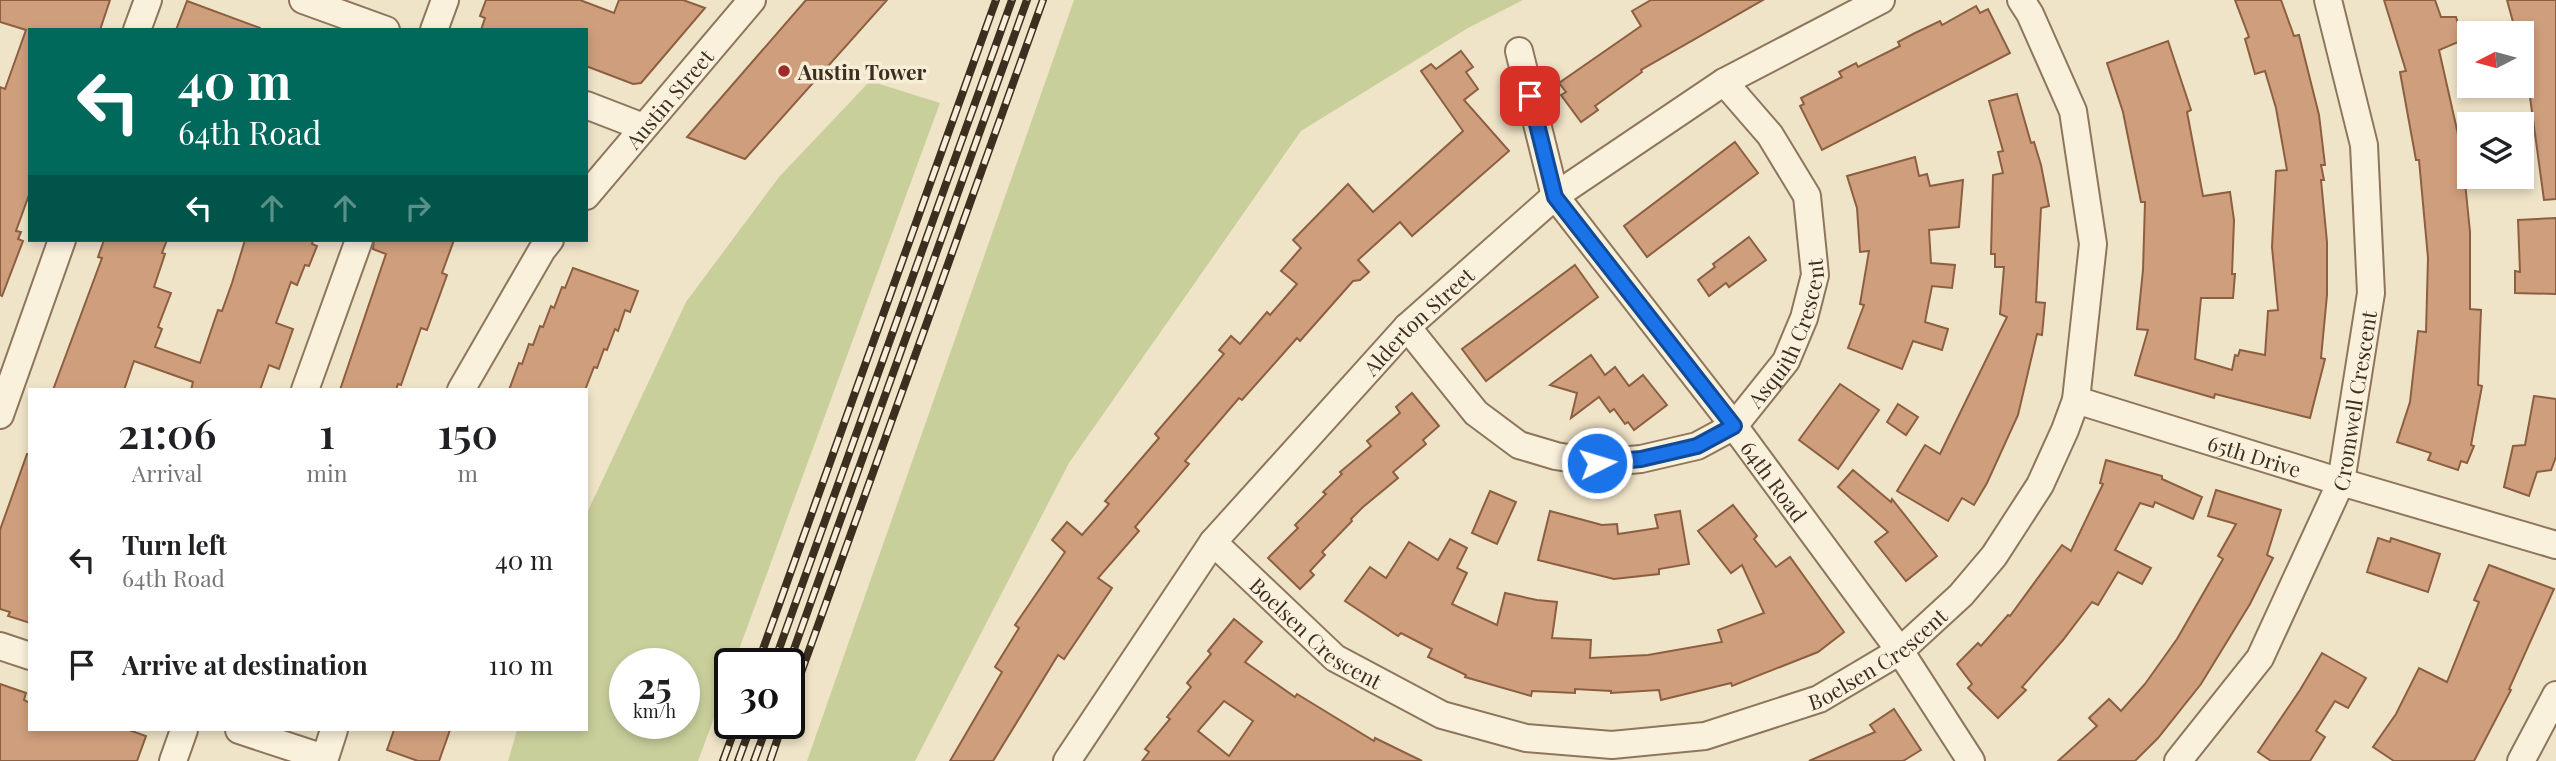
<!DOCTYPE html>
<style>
:root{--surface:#fff;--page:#f2f2f2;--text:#202124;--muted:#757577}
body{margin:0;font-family:"Playfair Display",serif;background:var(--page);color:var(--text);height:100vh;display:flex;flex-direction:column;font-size:26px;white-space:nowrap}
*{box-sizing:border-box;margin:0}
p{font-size:23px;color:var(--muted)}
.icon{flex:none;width:38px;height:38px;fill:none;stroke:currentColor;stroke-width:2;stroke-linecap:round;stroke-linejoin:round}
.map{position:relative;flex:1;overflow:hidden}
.drawer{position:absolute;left:28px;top:388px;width:560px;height:343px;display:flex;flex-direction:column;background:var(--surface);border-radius:0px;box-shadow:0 4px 10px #0003}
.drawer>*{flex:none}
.guide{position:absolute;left:28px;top:28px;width:560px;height:214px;border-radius:0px;box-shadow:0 4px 10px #0003;background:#00695c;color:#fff;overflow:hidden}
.needle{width:46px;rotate:264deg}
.tools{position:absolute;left:2457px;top:21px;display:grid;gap:14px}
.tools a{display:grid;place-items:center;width:77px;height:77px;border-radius:0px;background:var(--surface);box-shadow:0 4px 10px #0003;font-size:35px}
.speed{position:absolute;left:609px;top:648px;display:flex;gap:14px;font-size:35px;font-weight:700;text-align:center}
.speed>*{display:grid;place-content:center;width:91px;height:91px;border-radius:50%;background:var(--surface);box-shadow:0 4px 10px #0003;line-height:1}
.speed small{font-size:18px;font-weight:400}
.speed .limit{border:4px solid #111;border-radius:10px;background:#fff;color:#111}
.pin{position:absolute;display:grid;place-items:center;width:60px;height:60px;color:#fff;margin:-30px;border-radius:14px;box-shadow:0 4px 10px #0006}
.me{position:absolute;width:77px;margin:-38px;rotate:85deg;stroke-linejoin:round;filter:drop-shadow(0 0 5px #0008)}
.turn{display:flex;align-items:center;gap:24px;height:147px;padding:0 35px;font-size:32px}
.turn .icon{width:91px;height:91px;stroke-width:2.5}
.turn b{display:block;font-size:49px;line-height:60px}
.lanes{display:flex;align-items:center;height:66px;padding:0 35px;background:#0003;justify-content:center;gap:35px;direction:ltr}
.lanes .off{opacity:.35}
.eta{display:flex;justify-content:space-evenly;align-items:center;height:119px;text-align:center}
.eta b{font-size:42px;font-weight:600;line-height:49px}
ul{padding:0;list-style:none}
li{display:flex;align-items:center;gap:21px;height:105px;padding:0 35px}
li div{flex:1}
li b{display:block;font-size:26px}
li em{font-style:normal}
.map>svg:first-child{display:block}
</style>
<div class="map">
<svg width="2556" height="761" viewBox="0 0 2556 761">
<rect width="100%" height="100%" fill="#f0e4c8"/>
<g fill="#c9cf9b" fill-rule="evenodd">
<path d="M1074,0h449l-55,28 -167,103 -232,332 -154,298h-108z"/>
<path d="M870,81l70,22 -206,560h-4v12l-32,86h-190l9,-31h69v-215l100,-213 93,-125zM625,663h59v60h-59z"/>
</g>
<g fill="#cf9f7d" stroke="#8d5f41" stroke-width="2" fill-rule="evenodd">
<path d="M0,0h110l-10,30h-70v162l-14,39 5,1 -3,7 5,2 -21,55 -2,-1v-208l5,2 21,-59 -26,-8z"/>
<path d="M486,0h94l34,13 5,-13h64l22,8 -64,75 -8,1 -47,-18v-36h-105l4,-12 -5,-2z"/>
<path d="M806,0h81l-142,159 -58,-22z"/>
<path d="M1651,0h112l-122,70 1,2 -47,34 3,4 -17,12 -20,-27 5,-3 -7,-9 82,-57 -9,-15z"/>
<path d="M2235,0h46l13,36 5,-1 20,80 6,50h-4l3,15h-3l6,62v53l-6,63 4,1 -15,59 -95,-24 -1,4 -79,-23 13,-45 -11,-1 6,-59 2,-68h-4l-18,-90 -16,-49 61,-22 23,69 -4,2 16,84 27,-4 4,28 -2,54h3l-2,24h-32l-6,61 37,11 3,-15 3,1 2,-6 25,5 3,-44 10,-1 -6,-63 4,-76 11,-1 -11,-62 -11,-37 -10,3 -10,-35 4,-2z"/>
<path d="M2384,0h51l6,17h15l7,23 -24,10 23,102 8,80v77l11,1 -3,75 4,1 -11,59 3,1 -7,17 -6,-2 -3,9 -30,-10 3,-7 -34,-11 13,-40 8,-71 8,1 2,-74 -9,-98h-3l-16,-88 6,-1z"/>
<path d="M2507,0h49v199l-12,1 -15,-110 -7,-31v-26h-6z"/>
<path d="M187,1l73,27v2h-84z"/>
<path d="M1976,6l4,7 8,-4 22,44 -188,97 -22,-44 4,-2 -3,-6 41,-21 -3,-5 17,-9 2,4 42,-21 -2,-4 17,-9 25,-12 2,4z"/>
<path d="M1461,51l12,16 -7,5 12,17 -14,11 45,51 -97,85 -12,-14 -42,38 11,12 -9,8 -7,1 -53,60 -3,-3 -55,62 -3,-2 -54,63 4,3 -54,63 4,4 -41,47 14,10 -48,71 -6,-4 -65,106h-43l52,-89 -7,-5 24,-39 -4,-3 50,-73 -13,-12 15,-18 15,13 27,-31 -4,-3 54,-63 -4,-4 69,-80 -5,-4 12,-14 9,8 27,-32 3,3 27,-31 -16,-13 20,-23 -8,-8 55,-56 25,28 90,-81 -42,-60 10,-7 5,5z"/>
<path d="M2017,94l14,49 3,-1 7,23 8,41 -8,2 -5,94 9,1 -3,32 -5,-1 -19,81 -31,68 -13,22 -12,-7 -14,23 -51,-30 28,-46 15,9 67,-137 -7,-3 4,-47h-9v-13h-4l2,-79 10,-2 -5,-21 5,-1 -14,-50z"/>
<path d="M1735,142l23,31 -111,84 -23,-31z"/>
<path d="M1915,157l4,19 8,-2 3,12 33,-6 -4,47 -30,3 2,33 24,2 -3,23 -20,-2 -7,36 23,7 -6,21 -29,-9 -11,28 -54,-21 16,-43 -4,-1 9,-53 -9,1 -3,-44 -10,-32z"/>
<path d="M2556,218v76l-41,-1v-22l5,1 -2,-52z"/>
<path d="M1749,237l17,23 -37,27 -3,-4 -17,13 -11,-16 17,-13 -2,-3z"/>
<path d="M104,240h63l-5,13 3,1 -11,33 17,6 -13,34 4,2 -7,18 45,16 18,-53 4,1 10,-28 13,-43h68l-1,4 5,2 -8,20 -4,-1 -8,20 -6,-3 -15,41 17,6 -14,40 -10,-4 -9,25h-69l2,-8 -59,-21 -10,29h-71l49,-132 -4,-1z"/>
<path d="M374,240h80l-12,33 5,2 -20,55 -6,-2 -20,57 -3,-1 -2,6h-56l46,-136 -13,-5z"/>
<path d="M1575,265l23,32 -112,84 -24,-32z"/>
<path d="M573,268l65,23 -8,21 -5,-2 -7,21 -3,-2 -8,21 -3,-1 -7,19 -3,-1 -9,23h-76l10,-27 3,1 7,-20 4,1 7,-19 3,1 8,-21 3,2 8,-21 3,1z"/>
<path d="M1591,355l14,20 10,-8 14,19 14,-11 24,30 -33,25 -6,-8 -3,2 -11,-15 -4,3 -11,-15 -28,21 6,-25 -27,-8z"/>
<path d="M1840,384l39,26 -41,59 -39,-29z"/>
<path d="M1412,393l27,33 -16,14 3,4 -33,28 5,6 -35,29 -12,12 1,2 -30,31 3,3 -15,16 4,4 -14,14 -32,-31 30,-30 -3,-3 31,-31 -3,-2 19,-18 -2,-2 31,-26 -4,-5 33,-28 -4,-6z"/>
<path d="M2534,396l22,3v58l-5,13 -14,2 -8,24 -25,-9 9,-41 12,-1z"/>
<path d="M1898,404l20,13 -12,18 -19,-13z"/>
<path d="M27,454h3v169l-22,-7 2,-4 -10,-3v-79z"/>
<path d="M2106,460l56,16v3l40,18 -9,22 -38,-17 -2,5 -13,-4 -25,47 36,18 -9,16 -24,-12 -20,33 -6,-3 -29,38 -41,47 4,3 -28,28 -30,-30 4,-4 -15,-20 21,-21 3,3 27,-31 2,1 52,-71 9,6 32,-67 -3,-1z"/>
<path d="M1853,470l38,32 1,-3 45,57 -31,25 -31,-39 13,-10 -50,-45z"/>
<path d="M2216,490l65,20 -14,45 6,3 -23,46 -49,80 -43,54 -23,23h-77l39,-35 -8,-8 20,-19 12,12 24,-27 32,-45 46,-80 -5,-3 18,-32 -28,-8z"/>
<path d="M1490,491l26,11 -19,42 -25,-11z"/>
<path d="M1733,505l24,31 -3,3 22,28 14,-10 54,75 -26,20 -86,34 -1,-3 -70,17 -2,-10 -48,3v-2l-36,-2v4l-43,-2 -1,5 -66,-19 1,-2 -38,-18 4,-8 -31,-16 -3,3 -53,-35 25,-34 16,11 23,-36 29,18 12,-21 17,9 -10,20 10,5 -15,31 45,21 8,-32 32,7 20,2 -5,36 39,2 -1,18 58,-3 74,-13 -4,-12 46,-17 -22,-48 -11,8 -33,-42z"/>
<path d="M1550,511l52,14 15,-1 1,10 40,-6 -3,-13 25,-4 9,53 -30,5v5l-45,5 -76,-19z"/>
<path d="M2378,538l12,4 1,-4 49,16 -12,38 -61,-20z"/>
<path d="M2489,565l65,24 -45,100 2,1 -37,71h-80l-21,-14 23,-33 23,-46 28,14 32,-80 -5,-2z"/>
<path d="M1234,619l28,23 -17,20 50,35 2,-3 77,47 1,-3 47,23h-280l7,-9 -4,-3 25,-30 -3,-2 24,-30 -4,-4 24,-29 -3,-3zM1224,701l29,20 -24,35 -31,-25z"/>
<path d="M2322,653l44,25 -18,30 -13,-7 -19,30 9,6 -15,24h-39l-13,-9 42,-62z"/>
<path d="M0,684l26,9 -2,7 6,3v27h99l17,6 -9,25h-137z"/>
<path d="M1894,709l27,41 -18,11h-94l66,-29 -5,-7z"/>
<path d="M394,730h56l-11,31h-21l-31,-11z"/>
</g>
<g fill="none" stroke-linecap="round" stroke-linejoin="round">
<g stroke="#8d765c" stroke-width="30">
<g id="minor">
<path d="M303,0l83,30"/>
<path d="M137,30l11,-30"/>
<path d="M434,30l11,-30"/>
<path id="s1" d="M1519,51l36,145 179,230 166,225 71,110"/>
<path d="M586,105l57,22"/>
<path id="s2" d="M586,196l166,-196"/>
<path id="s3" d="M1407,327l69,86 43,32 37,11 41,7 44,-4 56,-13 37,-20 52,-65 18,-43 11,-43 -8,-79 -37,-61 -46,-53"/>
<path d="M305,390l54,-150"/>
<path d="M461,390l81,-140 8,-10"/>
<path id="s4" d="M2076,400l265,82 215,63"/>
<path d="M0,415l62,-175"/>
<path id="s5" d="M1213,542l122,116 107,57 84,23 86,7 93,-9 114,-37 81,-48 61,-56 33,-39 46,-71 25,-55 11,-30 17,-156 -20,-133 -43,-97 -9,-14"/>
<path d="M0,646l30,10"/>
<path d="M239,730l85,28"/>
<path d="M173,761l11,-31"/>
<path d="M324,761l10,-31"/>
<path id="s6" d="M1067,761l146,-219 194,-215 148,-131 169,-114 157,-82"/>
<path id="s7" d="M2178,761l82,-103 81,-176 30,-189 -7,-148 -36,-145"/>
<path d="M2521,761l35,-66"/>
</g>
</g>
<use href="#minor" stroke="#faf1dc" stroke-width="26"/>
<g stroke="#3d2e20" stroke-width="8">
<g id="rail">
<path d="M758,663l238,-663"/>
<path d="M774,663l238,-663"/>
<path d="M789,663l238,-663"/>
<path d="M789,706l254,-706"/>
<path d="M723,761l14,-38"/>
<path d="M738,761l14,-38"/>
<path d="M754,761l14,-38"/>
<path d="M770,761l13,-38"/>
</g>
</g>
<use href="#rail" stroke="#f7eed8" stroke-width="5" stroke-dasharray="16" stroke-linecap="butt"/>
</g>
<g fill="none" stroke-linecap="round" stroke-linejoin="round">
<g stroke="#114b97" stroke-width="18">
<path id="route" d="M1530,96l25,101 179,229 -37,20 -56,13 -44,4"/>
</g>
<use href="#route" stroke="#1a73e8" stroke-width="12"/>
</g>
<circle fill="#9e2a2b" stroke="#f7eed8" stroke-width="2.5" cx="784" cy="71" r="7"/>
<g text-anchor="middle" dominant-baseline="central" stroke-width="7" stroke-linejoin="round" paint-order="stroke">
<g font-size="21" font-weight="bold" fill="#3d2e20" stroke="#f7eed8" text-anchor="start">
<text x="798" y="71">Austin Tower</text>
</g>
<g font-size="21" fill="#3d2e20" stroke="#f7eed8">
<text stroke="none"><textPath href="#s2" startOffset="128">Austin Street</textPath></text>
<text stroke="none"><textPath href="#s6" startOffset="565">Alderton Street</textPath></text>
<text stroke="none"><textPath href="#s3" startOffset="497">Asquith Crescent</textPath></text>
<text stroke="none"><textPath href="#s7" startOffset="408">Cromwell Crescent</textPath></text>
<text stroke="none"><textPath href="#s4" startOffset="187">65th Drive</textPath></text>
<text stroke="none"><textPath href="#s1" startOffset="509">64th Road</textPath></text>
<text stroke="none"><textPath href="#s5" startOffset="138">Boelsen Crescent</textPath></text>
<text stroke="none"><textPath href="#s5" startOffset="747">Boelsen Crescent</textPath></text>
</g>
</g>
</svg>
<div class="tools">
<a><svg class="needle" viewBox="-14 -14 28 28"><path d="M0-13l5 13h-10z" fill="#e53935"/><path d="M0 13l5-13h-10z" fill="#757577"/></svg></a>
<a><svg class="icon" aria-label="layers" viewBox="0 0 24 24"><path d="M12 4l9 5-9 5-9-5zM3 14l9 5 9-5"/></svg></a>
</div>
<div class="speed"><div>25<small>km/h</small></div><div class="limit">30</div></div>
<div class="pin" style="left:1530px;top:96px;background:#d93025"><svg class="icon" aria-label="arrive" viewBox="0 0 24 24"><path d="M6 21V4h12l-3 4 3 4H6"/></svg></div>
<svg class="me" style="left:1597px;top:463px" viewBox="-20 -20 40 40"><circle r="17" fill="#1a73e8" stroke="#fff" stroke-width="3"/><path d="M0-11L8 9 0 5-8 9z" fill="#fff"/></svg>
<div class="guide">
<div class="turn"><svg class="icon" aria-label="left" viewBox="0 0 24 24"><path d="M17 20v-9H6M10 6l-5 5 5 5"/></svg><div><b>40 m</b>64th Road</div></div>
<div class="lanes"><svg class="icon" aria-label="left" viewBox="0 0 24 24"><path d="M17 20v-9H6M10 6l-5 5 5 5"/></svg><svg class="icon off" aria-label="ahead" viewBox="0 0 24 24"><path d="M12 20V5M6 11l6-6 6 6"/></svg><svg class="icon off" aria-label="ahead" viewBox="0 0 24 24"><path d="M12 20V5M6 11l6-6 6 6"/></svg><svg class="icon off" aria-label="right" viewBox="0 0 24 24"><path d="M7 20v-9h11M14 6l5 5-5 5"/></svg></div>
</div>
<section class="drawer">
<div class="eta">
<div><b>21:06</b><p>Arrival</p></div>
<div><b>1</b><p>min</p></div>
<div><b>150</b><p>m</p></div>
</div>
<ul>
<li><svg class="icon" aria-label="left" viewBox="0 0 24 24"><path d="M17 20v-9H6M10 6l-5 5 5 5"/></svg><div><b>Turn left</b><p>64th Road</p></div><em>40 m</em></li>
<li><svg class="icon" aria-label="arrive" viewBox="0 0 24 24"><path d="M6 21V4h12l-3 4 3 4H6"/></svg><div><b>Arrive at destination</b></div><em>110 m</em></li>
</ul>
</section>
</div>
